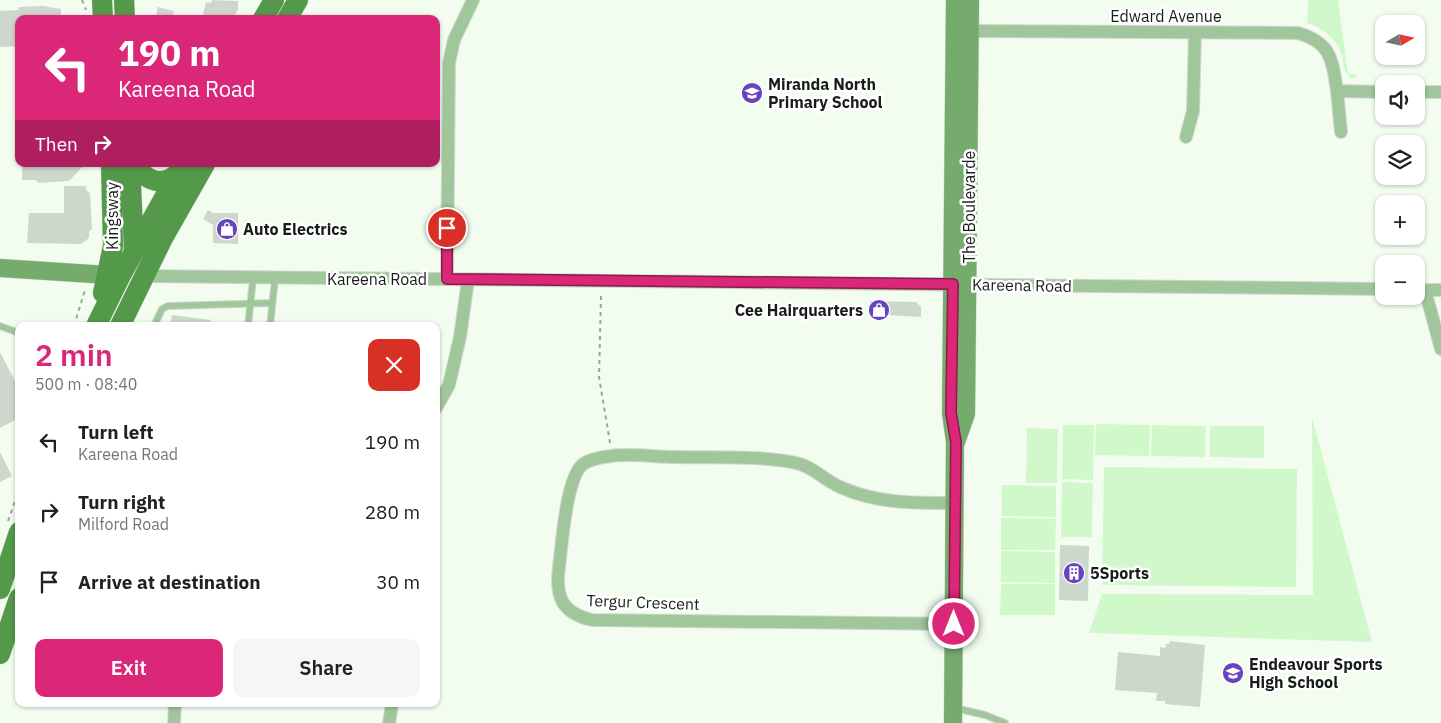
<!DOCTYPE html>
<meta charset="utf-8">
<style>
:root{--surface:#fff;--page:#f6f6f6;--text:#202124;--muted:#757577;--accent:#db2777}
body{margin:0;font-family:"IBM Plex Sans",sans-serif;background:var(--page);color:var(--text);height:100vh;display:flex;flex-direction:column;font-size:19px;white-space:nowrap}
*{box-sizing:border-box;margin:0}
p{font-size:16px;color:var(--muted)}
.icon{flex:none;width:28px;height:28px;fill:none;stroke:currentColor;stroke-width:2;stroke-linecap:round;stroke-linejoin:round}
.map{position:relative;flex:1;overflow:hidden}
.side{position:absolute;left:15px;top:322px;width:425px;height:385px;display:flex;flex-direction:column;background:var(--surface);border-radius:10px;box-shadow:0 1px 4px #0004}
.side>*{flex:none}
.banner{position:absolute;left:15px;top:15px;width:425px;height:152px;border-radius:10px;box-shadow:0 1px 4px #0004;background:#db2777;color:#fff;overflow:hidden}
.needle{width:32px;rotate:81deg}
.fabs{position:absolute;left:1375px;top:15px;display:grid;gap:10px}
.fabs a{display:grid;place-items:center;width:50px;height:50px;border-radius:10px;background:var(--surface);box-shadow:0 1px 4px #0004;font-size:25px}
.pin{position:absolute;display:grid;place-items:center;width:42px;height:42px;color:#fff;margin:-21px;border:2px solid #fff;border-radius:50%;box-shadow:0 1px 5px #0007}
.me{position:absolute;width:55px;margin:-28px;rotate:0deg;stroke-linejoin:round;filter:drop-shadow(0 0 4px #0008)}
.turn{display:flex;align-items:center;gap:18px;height:105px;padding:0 20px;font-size:22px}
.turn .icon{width:65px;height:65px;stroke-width:2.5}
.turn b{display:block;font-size:35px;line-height:42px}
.then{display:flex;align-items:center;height:48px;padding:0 20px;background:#0003;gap:10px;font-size:19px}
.round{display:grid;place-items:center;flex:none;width:52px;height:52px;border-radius:10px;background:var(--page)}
.summary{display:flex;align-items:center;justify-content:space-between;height:85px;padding:0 20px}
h1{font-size:30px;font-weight:600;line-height:38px;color:var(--accent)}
.button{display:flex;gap:10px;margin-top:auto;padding:10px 20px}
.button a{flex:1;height:58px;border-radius:10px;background:var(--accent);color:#fff;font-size:20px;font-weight:600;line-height:58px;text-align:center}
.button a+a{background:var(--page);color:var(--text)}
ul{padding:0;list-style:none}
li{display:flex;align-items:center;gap:15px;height:70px;padding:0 20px}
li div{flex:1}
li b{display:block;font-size:19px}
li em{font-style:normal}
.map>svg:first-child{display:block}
</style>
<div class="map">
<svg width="1441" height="723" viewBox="0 0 1441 723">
<rect width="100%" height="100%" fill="#f2fdf0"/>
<g fill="#d0f8ca">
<path d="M1308,0h30l10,74h8l1,4h-6c-8,-6 -7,-12 -9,-21 -4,-18 -19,-29 -35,-34z"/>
<path d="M1312,417l60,225 -283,-9 13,-39 211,1z"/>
<path d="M1096,424l54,1 -1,31 -54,-1z"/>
<path d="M1063,425h31l-1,55 -31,-1z"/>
<path d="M1152,425l54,1 -1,31 -54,-1z"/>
<path d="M1210,426h54v32l-54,-1z"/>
<path d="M1027,428l31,1 -1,54h-31z"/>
<path d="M1104,467l193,2 -1,118 -194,-2z"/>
<path d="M1062,482l31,1 -1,54h-31z"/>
<path d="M1002,485l54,1v31l-54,-1z"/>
<path d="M1001,518l55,1 -1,31h-54z"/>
<path d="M1001,551l54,1v31l-54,-1z"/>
<path d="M1001,584h54v31h-55z"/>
</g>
<g fill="#cdd7cb">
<path d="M212,0l26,1v9l-2,2 -2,7h-32l4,-17 5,1z"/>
<path d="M43,6l18,3v10h-42v27l-19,1v-36l18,-1 1,-3z"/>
<path d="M158,7l16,4 -2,8h-17z"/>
<path d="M22,164h63l-16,17 -30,2 -4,-3h-13z"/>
<path d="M64,186h22v4l4,3 2,36 -3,2v7l-8,6 -54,-1 2,-30h35z"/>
<path d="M208,210l5,3h25v31l-25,-1v-18l-10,-6z"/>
<path d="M870,301l46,1 5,5v10l-33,-2v3h-18z"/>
<path d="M172,315l39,5 -1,6h-40z"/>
<path d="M0,352l19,37v29l-19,10z"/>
<path d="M0,452l12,24 -12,6z"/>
<path d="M1060,545l29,1 -1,55 -29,-1z"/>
<path d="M1170,641l35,4 -5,62 -35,-3v-3h-9l1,-8 -42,-3 3,-38 42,4v-9l5,1 1,-4h3z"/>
</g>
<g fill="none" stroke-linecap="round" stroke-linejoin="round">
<g stroke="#cfd9ce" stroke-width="8">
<g id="lane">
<path d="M0,326l19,7"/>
<path d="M154,326l8,-17 6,-3 104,-3"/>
<path d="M248,326l5,-47"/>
<path d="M270,326l5,-47"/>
<path d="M955,708l30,7 20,8"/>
</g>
</g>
<g stroke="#cfd9ce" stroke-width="14">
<g id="street">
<path d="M963,31l335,2c34,10 34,27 39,58l47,1"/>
<path d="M1337,91l4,41"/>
<path d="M1416,92h25"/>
<path d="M1186,137l7,-26 2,-78"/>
<path d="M143,276l1241,13"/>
<path d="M447,279l2,-216 5,-23 19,-40"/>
<path d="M1416,290h25"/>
<path d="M1425,290l16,59"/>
<path d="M436,408l13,-23 11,-48 8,-57"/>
<path d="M955,624l-363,-4c-30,-7 -37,-23 -33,-53 3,-23 7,-87 23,-102 7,-6 20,-8 29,-9 21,-3 43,1 64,1 37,1 90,-2 125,7 14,4 26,17 40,23 38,17 74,16 115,16"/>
<path d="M174,723l1,-19"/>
<path d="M389,723l3,-19"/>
</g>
</g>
<g stroke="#cfd9ce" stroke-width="19">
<g id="secondary">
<path d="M0,268l108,7"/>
<path d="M956,442l10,-28 4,-414"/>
<path d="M953,723l2,-281 -4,-29 4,-413"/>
</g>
</g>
<g stroke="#cfd9ce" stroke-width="21">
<g id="primary">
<path d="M102,0l1,19"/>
<path d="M124,0l1,19"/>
<path d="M263,19l11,-19"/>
<path d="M287,19l11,-19"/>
<path d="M130,164l4,87"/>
<path d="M136,164c9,18 27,23 42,9"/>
<path d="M103,293l10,-47 -2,-82"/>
<path d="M96,326l25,-51 62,-111"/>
<path d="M120,326l43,-88 42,-74"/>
<path d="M0,589l19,-57"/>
<path d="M0,654l19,-56"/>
</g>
</g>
<g stroke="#9ca59b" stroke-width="2" stroke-dasharray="4 4" stroke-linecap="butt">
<path d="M82,0l4,10"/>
<path d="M601,296l-2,81 11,66"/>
<path d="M74,326l11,-36"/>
<path d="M8,521l11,-31"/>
</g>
<use href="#lane" stroke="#a2c69c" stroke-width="6"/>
<use href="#street" stroke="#a2c69c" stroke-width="12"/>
<use href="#secondary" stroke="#75ac6e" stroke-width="18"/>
<use href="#primary" stroke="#54984a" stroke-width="20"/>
</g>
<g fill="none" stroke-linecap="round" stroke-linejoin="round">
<g stroke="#8e194d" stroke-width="12">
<path id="route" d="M447,228v51l506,5 -2,129 5,29 -2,182"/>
</g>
<use href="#route" stroke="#db2777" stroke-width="9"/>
</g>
<defs>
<g id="school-disc" transform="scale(1.125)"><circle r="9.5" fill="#6744bd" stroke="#fff"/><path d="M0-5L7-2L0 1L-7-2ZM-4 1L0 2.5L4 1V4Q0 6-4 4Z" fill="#fff"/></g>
<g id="shop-disc" transform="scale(1.125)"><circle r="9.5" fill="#6744bd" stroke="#fff"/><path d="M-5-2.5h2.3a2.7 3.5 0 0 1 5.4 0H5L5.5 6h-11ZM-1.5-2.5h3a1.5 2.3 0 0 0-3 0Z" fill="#fff"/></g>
<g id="building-disc" transform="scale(1.125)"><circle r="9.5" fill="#6744bd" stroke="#fff"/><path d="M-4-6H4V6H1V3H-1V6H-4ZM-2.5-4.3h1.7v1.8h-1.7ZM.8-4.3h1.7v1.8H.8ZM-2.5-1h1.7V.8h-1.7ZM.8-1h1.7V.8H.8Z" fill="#fff"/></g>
</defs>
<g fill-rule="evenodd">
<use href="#school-disc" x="752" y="93"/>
<use href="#shop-disc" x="227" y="229"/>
<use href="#shop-disc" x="879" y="310"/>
<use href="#building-disc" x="1074" y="573"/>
<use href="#school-disc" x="1233" y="673"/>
</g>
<g text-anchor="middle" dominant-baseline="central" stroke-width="5" stroke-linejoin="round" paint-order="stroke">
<g font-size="16" fill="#191d19" stroke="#fff">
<text x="1166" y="16">Edward Avenue</text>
<text transform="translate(969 207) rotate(-90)">The Boulevarde</text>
<text transform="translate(112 216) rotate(-90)">Kingsway</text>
<text x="377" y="279">Kareena Road</text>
<text transform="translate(1022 285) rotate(1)">Kareena Road</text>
<text transform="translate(643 602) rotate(2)">Tergur Crescent</text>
</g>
<g font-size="16" font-weight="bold" fill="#191d19" stroke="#fff" text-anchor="start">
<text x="768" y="84">Miranda North<tspan x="768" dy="18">Primary School</tspan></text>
<text x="243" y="229">Auto Electrics</text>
<text x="863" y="310" text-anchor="end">Cee Hairquarters</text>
<text x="1090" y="573">5Sports</text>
<text x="1249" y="664">Endeavour Sports<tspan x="1249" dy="18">High School</tspan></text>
</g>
</g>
</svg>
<div class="fabs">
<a><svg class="needle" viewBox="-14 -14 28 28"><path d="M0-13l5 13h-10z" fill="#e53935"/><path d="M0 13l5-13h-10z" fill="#757577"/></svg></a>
<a><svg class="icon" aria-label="sound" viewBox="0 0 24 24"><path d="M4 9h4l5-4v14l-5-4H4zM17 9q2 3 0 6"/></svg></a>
<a><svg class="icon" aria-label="layers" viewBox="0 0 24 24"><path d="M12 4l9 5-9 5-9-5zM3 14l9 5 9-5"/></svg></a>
<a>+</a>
<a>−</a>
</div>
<div class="pin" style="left:447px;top:228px;background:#d93025"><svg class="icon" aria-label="arrive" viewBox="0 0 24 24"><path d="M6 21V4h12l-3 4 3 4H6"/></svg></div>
<svg class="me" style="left:954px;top:624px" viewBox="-20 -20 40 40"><circle r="17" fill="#db2777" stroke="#fff" stroke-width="3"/><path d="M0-11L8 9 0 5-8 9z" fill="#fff"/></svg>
<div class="banner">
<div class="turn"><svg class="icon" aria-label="left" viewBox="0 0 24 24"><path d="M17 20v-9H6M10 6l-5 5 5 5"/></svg><div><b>190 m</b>Kareena Road</div></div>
<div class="then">Then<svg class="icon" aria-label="right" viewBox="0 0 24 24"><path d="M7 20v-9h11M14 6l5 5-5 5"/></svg></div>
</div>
<section class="side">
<div class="summary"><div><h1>2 min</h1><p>500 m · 08:40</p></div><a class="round" style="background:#d93025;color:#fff"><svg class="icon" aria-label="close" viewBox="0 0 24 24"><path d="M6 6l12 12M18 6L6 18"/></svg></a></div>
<ul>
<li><svg class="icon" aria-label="left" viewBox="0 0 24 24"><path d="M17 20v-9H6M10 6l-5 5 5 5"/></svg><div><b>Turn left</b><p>Kareena Road</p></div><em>190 m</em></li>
<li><svg class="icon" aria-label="right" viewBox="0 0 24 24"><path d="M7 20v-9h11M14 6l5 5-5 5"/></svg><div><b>Turn right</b><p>Milford Road</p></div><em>280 m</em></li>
<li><svg class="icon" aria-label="arrive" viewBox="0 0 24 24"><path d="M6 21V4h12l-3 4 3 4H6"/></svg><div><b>Arrive at destination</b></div><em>30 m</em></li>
</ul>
<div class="button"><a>Exit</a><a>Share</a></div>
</section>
</div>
